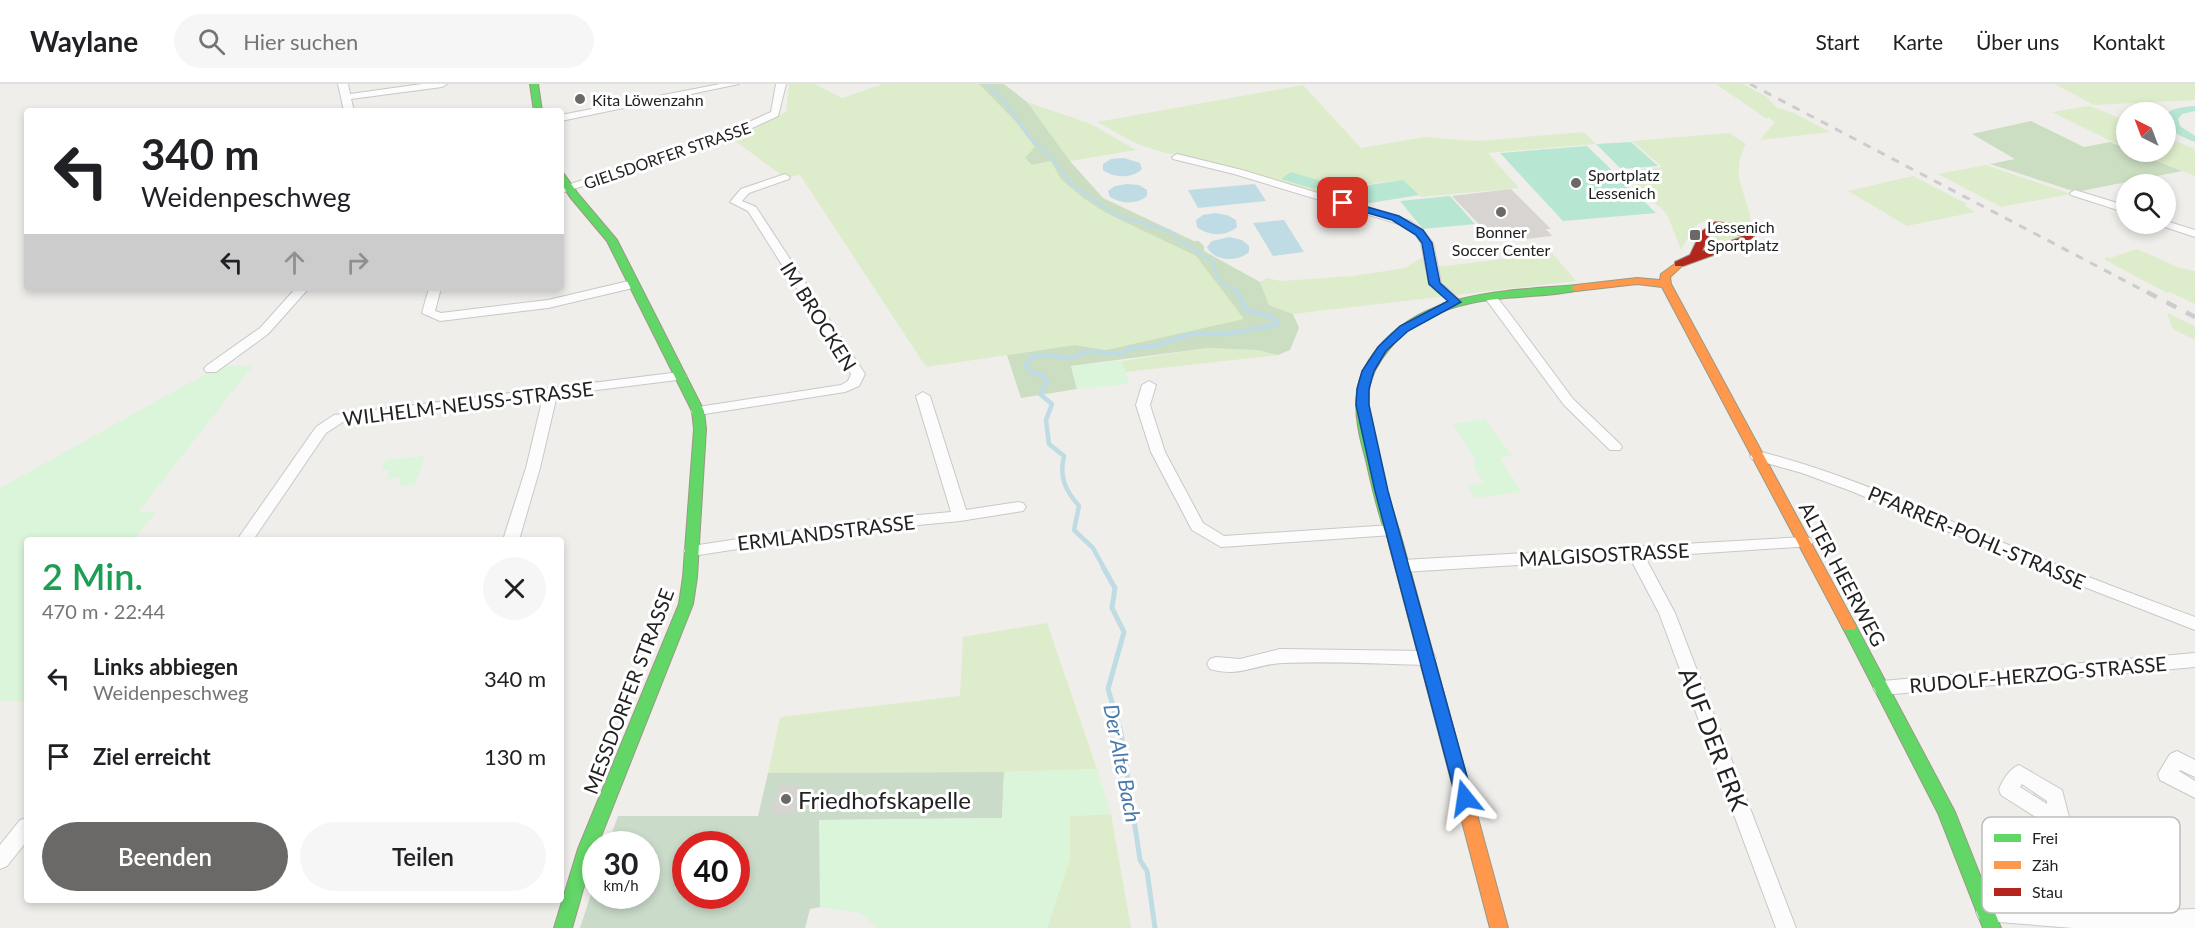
<!DOCTYPE html>
<html lang="de">
<meta charset="utf-8">
<style>
:root{--surface:#fff;--page:#f6f6f6;--text:#202124;--muted:#757577;--line:#e0e0e0;--accent:#6a6968}
body{margin:0;font-family:Lato,sans-serif;background:var(--page);color:var(--text);height:100vh;display:flex;flex-direction:column;font-size:22px;white-space:nowrap}
*{box-sizing:border-box;margin:0}
p{font-size:20px;color:var(--muted)}
.icon{flex:none;width:33px;height:33px;fill:none;stroke:currentColor;stroke-width:2;stroke-linecap:round;stroke-linejoin:round}
.map{position:relative;flex:1;overflow:hidden}
.sheet{position:absolute;left:24px;top:453px;width:540px;height:366px;display:flex;flex-direction:column;background:var(--surface);border-radius:6px;box-shadow:0 3px 9px #0003}
.sheet>*{flex:none}
.top-card{position:absolute;left:24px;top:24px;width:540px;height:183px;border-radius:6px;box-shadow:0 3px 9px #0003;background:#fff;color:var(--text);overflow:hidden}
.needle{width:39px;rotate:318deg}
.fabs{position:absolute;left:2116px;top:18px;display:grid;gap:12px}
.fabs a{display:grid;place-items:center;width:60px;height:60px;border-radius:50%;background:var(--surface);box-shadow:0 3px 9px #0003;font-size:30px}
.speed{position:absolute;left:582px;top:747px;display:flex;gap:12px;font-size:30px;font-weight:700;text-align:center}
.speed>*{display:grid;place-content:center;width:78px;height:78px;border-radius:50%;background:var(--surface);box-shadow:0 3px 9px #0003;line-height:1}
.speed small{font-size:15px;font-weight:400}
.speed .limit{border:9px solid #d22;background:#fff;color:#111}
.pin{position:absolute;display:grid;place-items:center;width:51px;height:51px;color:#fff;margin:-26px;border-radius:12px;box-shadow:0 3px 9px #0006}
.me{position:absolute;width:66px;margin:-33px;rotate:345deg;stroke-linejoin:round;filter:drop-shadow(0 0 4px #0008)}
.turn{display:flex;align-items:center;gap:21px;height:126px;padding:0 18px;font-size:27px}
.turn .icon{width:78px;height:78px;stroke-width:2.5}
.turn b{display:block;font-size:42px;line-height:51px}
.lanes{display:flex;align-items:center;height:57px;padding:0 18px;background:#0003;justify-content:center;gap:30px;direction:ltr}
.lanes .off{opacity:.35}
.round{display:grid;place-items:center;flex:none;width:63px;height:63px;border-radius:32px;background:var(--page)}
.headline{display:flex;align-items:center;justify-content:space-between;height:102px;padding:0 18px}
h1{font-size:36px;font-weight:600;line-height:45px;color:#1e9e55}
.primary-button{display:flex;gap:12px;margin-top:auto;padding:12px 18px}
.primary-button a{flex:1;height:69px;border-radius:36px;background:var(--accent);color:#fff;font-size:24px;font-weight:600;line-height:69px;text-align:center}
.primary-button a+a{background:var(--page);color:var(--text)}
ul{padding:0;list-style:none}
li{display:flex;align-items:center;gap:18px;height:78px;padding:0 18px}
li div{flex:1}
li b{display:block;font-size:22px}
li em{font-style:normal}
header{display:flex;align-items:center;gap:36px;box-sizing:border-box;height:84px;padding:0 30px;background:var(--surface);border-bottom:2px solid var(--line)}
header strong{font-size:28px}
nav{display:flex;gap:33px;margin-inline-start:auto;font-size:21px}
.search{width:420px;height:54px;background:var(--page);display:flex;align-items:center;gap:15px;box-sizing:border-box;padding:0 21px;border-radius:33px;color:var(--muted);font-size:22px}
.map>svg:first-child{display:block}
</style>
<header>
<strong>Waylane</strong>
<div class="search"><svg class="icon" aria-label="search" viewBox="0 0 24 24"><circle cx="10" cy="10" r="6"/><path d="M15 15l6 6"/></svg>Hier suchen</div>
<nav><a>Start</a><a>Karte</a><a>Über uns</a><a>Kontakt</a></nav>
</header>
<div class="map">
<svg width="2195" height="844" viewBox="0 0 2195 844">
<rect width="100%" height="100%" fill="#f0eeeb"/>
<g fill="#ddeccb">
<path d="M789,0h26l27,14 41,-14h96l36,37 21,26 -11,11 7,7 19,-4 11,18 44,34 90,43 50,63 -140,31 -31,-5 -149,22 -126,-192 -16,2 -53,-39 55,-26z"/>
<path d="M1716,0h27l24,13 9,10 18,6 36,19 -70,8 15,-18 -7,-5 -1,2z"/>
<path d="M2055,0h140v16l-101,5z"/>
<path d="M1303,1l58,63 63,-11 53,4 107,-9 12,12 -108,9 31,35 -98,9 -18,-17 -59,7 -13,6h-12l-82,-24 -79,-18 -23,-8 -38,-21z"/>
<path d="M1027,18l64,22 45,26 -66,11z"/>
<path d="M2090,22l37,15v28l-75,-37z"/>
<path d="M1729,49l17,11c-19,35 5,50 5,85 -15,-5 -45,-16 -57,-1 -5,7 -9,15 -13,22l-14,-36 -46,-43 41,-4 -30,-26z"/>
<path d="M2166,53l29,12v27l-61,-24h32z"/>
<path d="M1986,81l85,29 -70,13 -63,-33z"/>
<path d="M1913,92l54,28 -2,2 10,6 -68,14 -59,-35z"/>
<path d="M1720,145l12,1 9,6 -29,14 -6,-2 10,-17z"/>
<path d="M2137,165l43,19 15,3v33l-25,-12 -3,1 -62,-33v-3l5,1z"/>
<path d="M1552,169l24,28 -283,33 -24,-9 -9,-23 7,-4 14,3 72,-5 52,-8 16,-10 16,9z"/>
<path d="M2167,229l28,13v14l-22,-11z"/>
<path d="M1208,264l49,2 21,5 -153,17 -3,-11z"/>
<path d="M1047,539l50,146 -93,3 -236,1 12,-56 180,-21 3,-59z"/>
<path d="M1111,730l20,114h-84l23,-70v-42z"/>
</g>
<g fill="#cbdec1">
<path d="M979,0h25l23,18 43,59 33,37 91,43h5l5,5v5l56,31 9,23 24,9 6,14 -9,22 -12,5 -21,-5 -49,-2 -137,18 6,23 -56,9 -14,-43 68,-10 31,5 138,-31 -48,-63 -90,-43 -24,-16 -21,-18 -10,-18 -19,4 -7,-7 10,-11 -20,-26z"/>
<path d="M2031,37l53,26 26,-5 17,7v3h7l48,19 -106,21 -86,-28 25,-5 -43,-25z"/>
</g>
<path fill="#cadbca" fill-rule="evenodd" d="M1004,688l-2,46 -182,2v87l-10,2 -5,19h-225l15,-46 1,14h50v-52h-38l10,-28h140l10,-43zM686,760h50v52h-50z"/>
<g fill="#daf5da">
<path d="M1122,277l7,23 -52,5 -6,-23z"/>
<path d="M253,281l-115,147h18l-22,28h-107v161h-27v-213l220,-122z"/>
<path d="M1485,335l27,37 -13,1 23,35 -47,6 -7,-12 16,-3 -10,-16 1,-7 -22,-36z"/>
<path d="M425,372l-10,28 -16,2 3,-9 -15,2 3,-9 -9,1 5,-11z"/>
<path d="M1097,685l14,45 -41,2v42l-23,70h-170l-16,-15 -41,-6 -1,-87 183,-2 2,-46z"/>
</g>
<g fill="#b7e6d2">
<path d="M2195,22v5l-13,3 -4,5 2,7 15,10v6c-13,-5 -29,-11 -29,-27 6,-8 19,-8 29,-9z"/>
<path d="M1631,58l27,24 -37,3 -25,-25z"/>
<path d="M1587,62l69,67 -93,8 -63,-68z"/>
<path d="M1291,88l33,10 -9,7 -34,-10z"/>
<path d="M1403,96l16,15 -55,9 -15,-16z"/>
<path d="M1450,112l25,28 -52,5 -23,-28z"/>
</g>
<g fill="#bfdbe3">
<path d="M1124,74l16,5 2,6c-10,10 -28,9 -39,1v-6l8,-5z"/>
<path d="M1127,100l12,1 8,5v6c-11,9 -25,8 -37,1l-2,-6 7,-5z"/>
<path d="M1255,100l11,17 -68,7 -10,-18z"/>
<path d="M1215,129l12,2 9,5 1,7c-12,10 -29,9 -40,0l-1,-7 7,-5z"/>
<path d="M1284,136l20,32 -31,4 -20,-33z"/>
<path d="M1229,153l13,3 7,6v6c-11,10 -35,10 -42,-5l5,-6z"/>
</g>
<g fill="none" stroke-linecap="round" stroke-linejoin="round">
<path stroke="#bfdbe3" stroke-width="3" d="M987,0l20,21 23,33 20,18 23,30 45,30 52,15 11,11 11,4 4,6 17,9 4,18 22,15"/>
<path stroke="#bfdbe3" stroke-width="4.5" d="M1104,484l-11,-20 -19,-18 5,-24c-14,-16 -20,-29 -15,-50l-15,-12 -3,-24 6,-16 -12,-10 7,-13 -3,-5 -15,-5 -3,-6 6,-8 8,-2 33,3 14,-7 33,3 11,-6 24,-2 35,-12h34l53,-9v-4l-8,-5 -23,-6 -8,-18"/>
<path stroke="#bfdbe3" stroke-width="5" d="M1103,483l12,21 -3,20 12,24 -16,57 13,44 19,127 7,11 8,57"/>
</g>
<g fill="#d7d4d2">
<path d="M1511,105l40,40h-5l6,7 -44,5 -3,-3 -12,1 -41,-43z"/>
<path d="M779,701h21l-6,28h-22z"/>
</g>
<g fill="none" stroke-linecap="round" stroke-linejoin="round">
<g stroke="#c9c8c7" stroke-width="2">
<g id="street">
<path d="M338,0h10l2,10 72,-10h25l-5,3 -91,12 3,12h-10z"/>
<path d="M720,0h19l-178,37v-6z"/>
<path d="M776,0h10l-8,32 -54,25 -163,52v-6l155,-50 55,-25z"/>
<path d="M1177,70l65,16 168,51 13,9 10,13 8,40 21,19 -6,4 -4,-1 -23,-21 -8,-41 -6,-9 -13,-9 -168,-51 -61,-15 -1,-2z"/>
<path d="M785,90l5,3 -1,2 -40,14 -7,8 14,6 109,167 -6,12 -14,6 -147,23 -5,-1 -2,-3 7,-4 143,-22 7,-4 3,-7 -103,-163 -18,-9 11,-13z"/>
<path d="M2075,106l52,16v7l-56,-18 -1,-2z"/>
<path d="M2166,137l29,9v7l-33,-11 -1,-2h5z"/>
<path d="M633,196l6,4 -2,3 -89,21 -108,13 -18,-8 7,-25h12l-6,23 6,2 107,-13z"/>
<path d="M296,204h13l-41,46 -52,38h-10l-2,-3 2,-3 54,-38z"/>
<path d="M1491,210l4,1 12,15 66,89 47,45 2,3 -2,3h-10l-46,-45 -79,-107z"/>
<path d="M680,288l7,4 -2,3 -128,16 -17,73 -21,72h-16l23,-72 17,-71 -200,25 -17,11 -73,107h-16l79,-113 18,-12z"/>
<path d="M1149,297l7,4 -6,20 15,47 38,71 21,13 168,-11 8,5 -8,5 -171,12 -29,-17 -41,-78 -15,-47 6,-20z"/>
<path d="M923,308l7,4 36,114 52,-8 5,1 3,4 -3,4 -63,10 -105,10 -163,25 -6,-1 -2,-4 2,-4 6,-1 163,-25 96,-9 -35,-116z"/>
<path d="M1757,367c70,17 135,45 201,73 78,33 157,64 237,93v13l-157,-61 -187,-78 -49,-18 -50,-14 -2,-3z"/>
<path d="M1805,453l5,1 3,4 -3,4 -165,11 30,56 121,315h-20l-117,-315 -29,-55 -227,14 -6,-2 -2,-4 2,-4 6,-2z"/>
<path d="M1280,565l147,2 6,2 3,5 -3,5 -6,2c-48,-1 -96,-4 -144,-2 -27,1 -44,15 -73,6l-3,-5 3,-5 6,-2 24,2z"/>
<path d="M2195,569v14l-313,28 -6,-2 -3,-5 3,-5 6,-2z"/>
<path d="M2177,667l18,9v17l-15,-7 -1,1 16,10v17l-35,-18 -2,-6 12,-20z"/>
<path d="M2019,681l43,25 14,54 9,12 83,54 27,-1v19h-122l-87,-7 -7,-2 -3,-7 3,-7 7,-2 122,8h27l-64,-43 -14,-20 -4,-20 -52,-33 -2,-6c4,-9 10,-20 20,-24zM2022,700l25,17v3l-27,-17z"/>
<path d="M27,734v23l-20,25 -7,3v-24l20,-25z"/>
</g>
</g>
<g stroke="#999a82" stroke-width="2">
<g id="fast">
<path d="M530,0h8l4,27h-8z"/>
<path d="M561,89l3,1 15,21 38,45 87,171 2,18 -9,148 -4,27 -95,240h-2l-24,84h-18l24,-79 101,-245 4,-27 11,-148 -2,-18 -85,-170 -37,-44 -9,-14z"/>
<path d="M1576,201l4,1v4c-36,8 -73,5 -109,13 -28,6 -56,18 -76,39 -10,12 -19,23 -24,38 -12,42 19,118 31,160l-7,5 -5,-2c-10,-18 -19,-61 -24,-83 -6,-21 -12,-45 -9,-67 2,-20 13,-37 27,-52 49,-51 126,-50 192,-56z"/>
<path d="M1849,536l5,2 2,4 99,186 46,116h-18l-45,-115 -96,-187 2,-4z"/>
</g>
</g>
<g stroke="#999a82" stroke-width="2">
<g id="slow">
<path d="M1679,177l5,3 -14,13 1,7 185,342 -2,4h-10l-182,-343 -25,-3 -61,7 -5,-3 5,-3 61,-7 23,2 1,-6z"/>
<path d="M1395,451l7,5 106,388h-18l-102,-388z"/>
</g>
</g>
<g stroke="#999a82" stroke-width="2">
<path id="jam" d="M1715,138l20,2 19,13 -18,10 -53,19h-8v-4l15,-7 11,-23zM1717,144l12,1 13,8 -40,14 7,-16z"/>
</g>
<use href="#street" fill="#fdfcfc" fill-rule="evenodd"/>
<use href="#fast" fill="#63d668" fill-rule="evenodd"/>
<use href="#slow" fill="#ff974d" fill-rule="evenodd"/>
<use href="#jam" fill="#b3261e" fill-rule="evenodd"/>
<path stroke="#ccc" stroke-width="3" stroke-dasharray="8 8" stroke-linecap="butt" d="M1750,0l400,210"/>
<path stroke="#ccc" stroke-width="4.5" stroke-dasharray="11 11" stroke-linecap="butt" d="M2147,208l48,25"/>
</g>
<path fill="#1a73e8" stroke="#114b97" stroke-width="1.5" d="M1343,116l56,16 24,14 9,13 8,40 21,19 -53,29 -22,20 -12,20 -5,18v16l19,86 85,307 -2,5 -6,2 -7,-2 -2,-5 -81,-307 -19,-86 1,-16 5,-18 16,-24 22,-21 48,-25 -19,-17 -7,-41 -6,-8 -24,-15 -52,-15v-4z"/>
<g fill="#6a6968" stroke="#fff" stroke-width="2">
<circle cx="580" cy="15" r="6"/>
<circle cx="1576" cy="99" r="6"/>
<circle cx="1501" cy="128" r="6"/>
<rect x="1689" y="145" width="12" height="12" rx="3"/>
<circle cx="786" cy="715" r="6"/>
</g>
<g text-anchor="middle" dominant-baseline="central" stroke-width="6" stroke-linejoin="round" paint-order="stroke">
<g font-size="16" fill="#222" stroke="#fff" text-anchor="start">
<text x="592" y="15">Kita Löwenzahn</text>
<text x="1588" y="90">Sportplatz<tspan x="1588" dy="18">Lessenich</tspan></text>
<text x="1707" y="142">Lessenich<tspan x="1707" dy="18">Sportplatz</tspan></text>
<text x="1501" y="147" text-anchor="middle">Bonner<tspan x="1501" dy="18">Soccer Center</tspan></text>
</g>
<g font-size="16" fill="#222" stroke="#fff">
<text transform="translate(667 71) rotate(-19)">GIELSDORFER STRASSE</text>
</g>
<g font-size="20" fill="#222" stroke="#fff">
<text transform="translate(819 232) rotate(58)">IM BROCKEN</text>
<text transform="translate(468 319) rotate(-7)">WILHELM-NEUSS-STRASSE</text>
<text transform="translate(826 448) rotate(-7)">ERMLANDSTRASSE</text>
<text transform="translate(1977 453) rotate(23)">PFARRER-POHL-STRASSE</text>
<text transform="translate(1604 470) rotate(-3)">MALGISOSTRASSE</text>
<text transform="translate(1843 490) rotate(62)">ALTER HEERWEG</text>
<text transform="translate(2038 590) rotate(-5)">RUDOLF-HERZOG-STRASSE</text>
<text transform="translate(628 607) rotate(-69)">MESSDORFER STRASSE</text>
</g>
<g font-size="21" font-style="italic" fill="#4a7aab" stroke="#fff">
<text transform="translate(1123 679) rotate(79)">Der Alte Bach</text>
</g>
<g font-size="24" fill="#222" stroke="#fff">
<text transform="translate(1714 655) rotate(69)">AUF DER ERK</text>
</g>
<g font-size="24" fill="#222" stroke="#fff" text-anchor="start">
<text x="798" y="715">Friedhofskapelle</text>
</g>
</g>
<rect x="1982" y="733" width="198" height="96" rx="9" fill="#fff" stroke="#bdbdbd" stroke-width="1.5"/>
<rect x="1994" y="750" width="27" height="8" fill="#63d668"/>
<rect x="1994" y="777" width="27" height="8" fill="#ff974d"/>
<rect x="1994" y="804" width="27" height="8" fill="#b3261e"/>
<g font-size="16" fill="#222">
<text x="2032" y="760">Frei</text>
<text x="2032" y="787">Zäh</text>
<text x="2032" y="814">Stau</text>
</g>
</svg>
<div class="fabs">
<a><svg class="needle" viewBox="-14 -14 28 28"><path d="M0-13l5 13h-10z" fill="#e53935"/><path d="M0 13l5-13h-10z" fill="#757577"/></svg></a>
<a><svg class="icon" aria-label="search" viewBox="0 0 24 24"><circle cx="10" cy="10" r="6"/><path d="M15 15l6 6"/></svg></a>
</div>
<div class="speed"><div>30<small>km/h</small></div><div class="limit">40</div></div>
<div class="pin" style="left:1343px;top:119px;background:#d93025"><svg class="icon" aria-label="arrive" viewBox="0 0 24 24"><path d="M6 21V4h12l-3 4 3 4H6"/></svg></div>
<svg class="me" style="left:1465px;top:714px" viewBox="-20 -20 40 40"><path d="M0-17L14 15 0 8-14 15z" fill="#1a73e8" stroke="#fff" stroke-width="4"/></svg>
<div class="top-card">
<div class="turn"><svg class="icon" aria-label="left" viewBox="0 0 24 24"><path d="M17 20v-9H6M10 6l-5 5 5 5"/></svg><div><b>340 m</b>Weidenpeschweg</div></div>
<div class="lanes"><svg class="icon" aria-label="left" viewBox="0 0 24 24"><path d="M17 20v-9H6M10 6l-5 5 5 5"/></svg><svg class="icon off" aria-label="ahead" viewBox="0 0 24 24"><path d="M12 20V5M6 11l6-6 6 6"/></svg><svg class="icon off" aria-label="right" viewBox="0 0 24 24"><path d="M7 20v-9h11M14 6l5 5-5 5"/></svg></div>
</div>
<section class="sheet">
<div class="headline"><div><h1>2 Min.</h1><p>470 m · 22:44</p></div><a class="round"><svg class="icon" aria-label="close" viewBox="0 0 24 24"><path d="M6 6l12 12M18 6L6 18"/></svg></a></div>
<ul>
<li><svg class="icon" aria-label="left" viewBox="0 0 24 24"><path d="M17 20v-9H6M10 6l-5 5 5 5"/></svg><div><b>Links abbiegen</b><p>Weidenpeschweg</p></div><em>340 m</em></li>
<li><svg class="icon" aria-label="arrive" viewBox="0 0 24 24"><path d="M6 21V4h12l-3 4 3 4H6"/></svg><div><b>Ziel erreicht</b></div><em>130 m</em></li>
</ul>
<div class="primary-button"><a>Beenden</a><a>Teilen</a></div>
</section>
</div>
